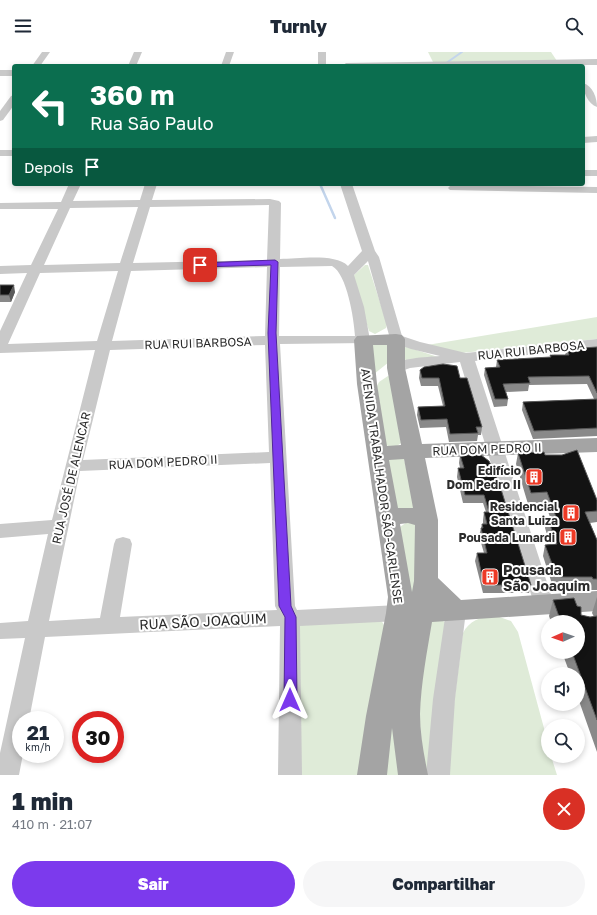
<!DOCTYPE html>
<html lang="pt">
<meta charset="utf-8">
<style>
:root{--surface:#fff;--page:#f6f6f7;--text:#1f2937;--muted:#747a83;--accent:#7c3aed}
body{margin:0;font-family:"Golos Text",sans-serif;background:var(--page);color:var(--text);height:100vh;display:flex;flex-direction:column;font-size:15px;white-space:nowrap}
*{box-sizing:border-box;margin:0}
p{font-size:13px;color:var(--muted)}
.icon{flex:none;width:22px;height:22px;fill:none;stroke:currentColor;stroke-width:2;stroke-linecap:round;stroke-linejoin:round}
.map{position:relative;height:723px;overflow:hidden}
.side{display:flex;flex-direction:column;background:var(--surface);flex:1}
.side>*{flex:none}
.hud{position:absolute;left:12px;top:12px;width:573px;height:122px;border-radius:4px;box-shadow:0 2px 6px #0003;background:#0b6e4f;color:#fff;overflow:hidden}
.needle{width:26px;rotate:268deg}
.fabs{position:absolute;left:541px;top:563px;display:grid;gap:8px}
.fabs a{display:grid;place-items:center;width:44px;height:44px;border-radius:50%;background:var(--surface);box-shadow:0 2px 6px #0003;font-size:20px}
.speed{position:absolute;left:12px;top:659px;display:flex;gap:8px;font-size:20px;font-weight:700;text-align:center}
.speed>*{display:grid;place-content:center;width:52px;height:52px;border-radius:50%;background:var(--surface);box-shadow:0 2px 6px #0003;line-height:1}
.speed small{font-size:10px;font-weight:400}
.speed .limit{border:6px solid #d22;background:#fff;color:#111}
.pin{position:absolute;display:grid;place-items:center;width:34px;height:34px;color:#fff;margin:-17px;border-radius:8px;box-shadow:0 2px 6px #0006}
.me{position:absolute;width:44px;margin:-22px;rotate:0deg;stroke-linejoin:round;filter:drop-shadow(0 0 3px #0008)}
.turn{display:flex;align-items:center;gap:14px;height:84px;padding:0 12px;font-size:18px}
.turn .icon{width:52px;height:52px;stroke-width:2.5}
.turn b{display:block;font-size:28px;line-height:34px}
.then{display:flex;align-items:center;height:38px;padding:0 12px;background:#0003;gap:8px;font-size:15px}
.round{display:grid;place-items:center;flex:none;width:42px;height:42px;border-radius:21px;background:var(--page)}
.overview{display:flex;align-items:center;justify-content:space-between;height:68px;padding:0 12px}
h1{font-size:24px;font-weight:800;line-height:30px}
.action{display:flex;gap:8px;margin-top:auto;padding:8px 12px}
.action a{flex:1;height:46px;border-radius:24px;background:var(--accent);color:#fff;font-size:16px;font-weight:800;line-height:46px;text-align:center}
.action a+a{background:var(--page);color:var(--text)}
header{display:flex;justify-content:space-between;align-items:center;height:52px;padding:0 12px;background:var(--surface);font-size:18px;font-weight:800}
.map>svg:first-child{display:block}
</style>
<header><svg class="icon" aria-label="menu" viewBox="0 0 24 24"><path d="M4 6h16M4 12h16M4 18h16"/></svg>Turnly<svg class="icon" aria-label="search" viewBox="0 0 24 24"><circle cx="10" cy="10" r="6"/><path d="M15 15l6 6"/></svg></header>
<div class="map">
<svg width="597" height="723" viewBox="0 0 597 723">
<rect width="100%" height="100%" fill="#fff"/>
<g fill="#dfebd8">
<path d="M428,0h123l6,9 -124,1z"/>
<path d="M365,213h3l19,59 -1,4 -11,6 -6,-3 -16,-51v-4z"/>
<path d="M597,265v22l-136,14 -34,-8z"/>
<path d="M387,292l2,18 -15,12 -4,-29z"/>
<path d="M405,295h2l31,10 -32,3 -2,-1z"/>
<path d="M388,324l2,1 11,66 -4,3h-9l-3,-2 -8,-58 2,-4z"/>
<path d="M388,406l16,1 12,51 -19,1z"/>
<path d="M407,470l10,3 -3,68 -3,2 -11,-68z"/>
<path d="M494,563l17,6 7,11 30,111v13h3l6,19h-112l18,-142c6,-12 17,-16 31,-18z"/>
<path d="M379,567l4,4 2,5 -24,147h-61l-1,-148 4,-4z"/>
<path d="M441,568l4,2 -14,153h-10l-7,-57 17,-97z"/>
<path d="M402,583l2,140h-24z"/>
</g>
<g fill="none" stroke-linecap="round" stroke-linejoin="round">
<path stroke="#c3d5ec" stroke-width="2" d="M442,14l20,-14"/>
<path stroke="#c3d5ec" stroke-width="2.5" d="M320,132l15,34"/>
<g fill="#c9c9c9" fill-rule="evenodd">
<path d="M42,0h8l-10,14h-8z"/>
<path d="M134,0h8l-6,14h-8z"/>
<path d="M226,0h8l-5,14h-8z"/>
<rect x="318" y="0" width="8" height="14"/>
<path d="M597,7v6l-255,1 4,-3z"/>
<rect x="0" y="18" width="14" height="6"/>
<path d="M583,31c10,3 14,15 14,24 -9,-3 -14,-15 -14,-24z"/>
<path d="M14,43v10l-11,15 -3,1v-10l11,-15z"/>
<path d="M597,84v6l-14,1v-6z"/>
<rect x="0" y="98" width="14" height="6"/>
<rect x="583" y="118" width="14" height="6"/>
<path d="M69,132h12l-8,17 67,-1 5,-16h12l-5,16 118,-1 9,2 2,2 -1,56c18,0 55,-6 68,7l14,-15 -22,-67h12l23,67 4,6 23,79 18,6 46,11 131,-14v8l-122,14 79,243 -3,6 -7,2 -7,-2 -3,-6 -74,-242 -50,6 -14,5 -5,-2 -3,-3c8,-10 39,-11 52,-12l-29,-7 -20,-7 -23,-81 -14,14 10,32 6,33 -2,3 -88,1 15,262 2,4 102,-5 7,2 3,6 -3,6 -7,2 -99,5 2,149h-24l2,-149 -235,11 -16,83h-8v34h2l-4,21h-19v-22l25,-115 -25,1v-16l28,-2 20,-87 -48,4v-14l52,-4 43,-170 -95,3v-22l27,-58 -27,1v-8l31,-1 27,-56h-58v-6l61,-1zM269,153l-2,55 -134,3 17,-56zM138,155l-18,56 -76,2 26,-57zM332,214c15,8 22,53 23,70h-76l1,-69zM267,215l-2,69 -153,5 19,-70zM118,219l-21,70 -89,3 32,-71zM265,293l4,107 -186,8 27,-110zM270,411l5,143 2,4 -157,7 12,-73 -2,-5 -7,-2 -7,2 -2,5 -14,74 -51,3 31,-150z"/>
<path d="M454,133l143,2v6l-147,-3 -2,-2 2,-2z"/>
<path d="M456,551l7,2 3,6 -11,88 -5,76h-24l7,-76 13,-88 3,-6z"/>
</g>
<path fill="#a4a4a4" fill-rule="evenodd" d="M396,282l6,1 3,4v29l17,76 175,-6v14l-172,6 13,62v58l23,22 136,-9v20l-165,11c-5,30 -11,61 -12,92 0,20 4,41 8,61h-30l-6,-47 -5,47h-30l9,-59 20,-103 2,-16 -31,-213 -3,-44 3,-4zM373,293h14v23l14,77 -14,1 -10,-62zM404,407l9,49h-15l-9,-48zM408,471l7,2 -1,56 -2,11 -12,-68z"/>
</g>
<g fill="#898989">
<path d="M0,233l15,7 -4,10h-11z"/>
<path d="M597,295v89l-64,3 -11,-29 1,-8 71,-3 -7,-15 -58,1 -1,6 -22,1 2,7 -1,7 -13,1 -10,-32 1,-7 11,-1 1,-7 53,-3v-2h15l2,-6z"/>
<path d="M420,318l40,8 22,49 -1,8h-3l-1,6 -28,1 -3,-15 -26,1 -3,-13 1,-8 25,-1 -5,-20h-17l-2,-8z"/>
<path d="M518,401l27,2 52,45v22l-7,1 7,17v50h-7l-1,-2 -31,1 -6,-5 -9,-28 2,-11 5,-1 -5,-16 2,-11h3l-5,-14 -17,1 -12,-40z"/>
<path d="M460,403l39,31 32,99 -2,8h-46l-8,-32 2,-8h7l-5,-17 3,-12h1v-4l1,-8h2l-3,-9h-20l-6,-26 1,-9h2l-1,-5z"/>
<path d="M597,545v155l-19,-54v-24h-8l-8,-22h16v-30h-27l-2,-6 4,-16 24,6 4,9 9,2h4l-2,-4z"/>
</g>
<path fill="#5a5a5a" d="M14,233l1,7 -4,10 -2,-7z"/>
<g fill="#131313" stroke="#5a5a5a">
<path d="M0,233h14l-5,10h-9z"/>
<path d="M597,295v46l-8,-17 -61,1 2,6 -27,1 5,15h-13l-10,-31 15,-1 -3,-7 54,-3 -1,-2h19l-2,-6z"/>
<path d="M443,312l14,2 3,12h7l15,49h-6l2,6 -28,1 -3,-15 -26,1 -3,-13 27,-1 -6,-28h-17l-2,-8 4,-3z"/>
<path d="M597,347v29l-63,3 -11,-29z"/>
<path d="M577,398l20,50v11l-12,1 12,28v39h-4l-1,-2h-31l-6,-5 -10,-27 12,-1 -10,-27h9l-9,-25 -16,1 -13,-40 26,-1 1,3h17z"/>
<path d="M460,403h21l8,6 6,12 4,13h1l31,99h-47l-7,-32h10l-6,-25h2l-1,-4h5l-3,-12h5l-5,-17h-19l-7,-27h6z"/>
<path d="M574,546l3,8 4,1v8l9,2 7,-1v104l-25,-68h6v-30h-17l-8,-22z"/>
</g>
<path fill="#7c3aed" stroke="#51269a" d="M275,208l3,2 -2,71 15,273 5,11 1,83 -2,4 -5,1 -4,-1 -2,-4 1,-83 -6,-11 -11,-273 3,-68 -71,2 -3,-2 3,-2z"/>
<defs>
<g id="building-square" transform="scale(0.9)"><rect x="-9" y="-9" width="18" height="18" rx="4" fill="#ec3925" stroke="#fff"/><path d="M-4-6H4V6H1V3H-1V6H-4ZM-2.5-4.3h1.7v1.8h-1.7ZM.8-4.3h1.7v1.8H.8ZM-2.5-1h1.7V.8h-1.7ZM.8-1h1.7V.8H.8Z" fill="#fff"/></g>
</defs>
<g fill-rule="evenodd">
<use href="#building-square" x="534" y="425"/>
<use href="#building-square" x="571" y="461"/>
<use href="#building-square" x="568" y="485"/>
<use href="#building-square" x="490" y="525"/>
</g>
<g text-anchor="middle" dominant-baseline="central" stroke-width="4" stroke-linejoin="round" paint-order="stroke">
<g font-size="12" fill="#2c2c2c" stroke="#fff">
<text transform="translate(198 291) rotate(-2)">RUA RUI BARBOSA</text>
<text transform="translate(531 298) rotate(-6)">RUA RUI BARBOSA</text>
<text transform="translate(487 397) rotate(-2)">RUA DOM PEDRO II</text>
<text transform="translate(163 410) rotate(-3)">RUA DOM PEDRO II</text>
<text transform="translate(71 426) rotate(-77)">RUA JOSÉ DE ALENCAR</text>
<text transform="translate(382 434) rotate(82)">AVENIDA TRABALHADOR SÃO-CARLENSE</text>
</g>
<g font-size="12" font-weight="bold" fill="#2c2c2c" stroke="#fff" text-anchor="end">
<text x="521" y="418">Edifício<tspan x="521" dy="14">Dom Pedro II</tspan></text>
<text x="558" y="454">Residencial<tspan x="558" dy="14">Santa Luiza</tspan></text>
<text x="555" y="485">Pousada Lunardi</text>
</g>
<g font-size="14" font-weight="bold" fill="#2c2c2c" stroke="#fff" text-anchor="start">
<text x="503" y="517">Pousada<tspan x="503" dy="16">São Joaquim</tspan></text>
</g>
<g font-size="14" fill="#2c2c2c" stroke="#fff">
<text transform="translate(203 569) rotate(-3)">RUA SÃO JOAQUIM</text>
</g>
</g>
</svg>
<div class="fabs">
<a><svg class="needle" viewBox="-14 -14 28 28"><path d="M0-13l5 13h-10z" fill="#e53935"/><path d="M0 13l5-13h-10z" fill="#747a83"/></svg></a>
<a><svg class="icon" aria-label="sound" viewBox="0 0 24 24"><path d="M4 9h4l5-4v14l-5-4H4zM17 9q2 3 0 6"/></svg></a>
<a><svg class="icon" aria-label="search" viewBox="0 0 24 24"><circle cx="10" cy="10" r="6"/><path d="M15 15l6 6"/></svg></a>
</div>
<div class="speed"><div>21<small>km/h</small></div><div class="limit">30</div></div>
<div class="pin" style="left:200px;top:213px;background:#d93025"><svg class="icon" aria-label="arrive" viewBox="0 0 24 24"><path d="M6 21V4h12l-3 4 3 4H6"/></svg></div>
<svg class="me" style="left:290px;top:648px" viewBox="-20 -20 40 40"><path d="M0-17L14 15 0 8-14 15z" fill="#7c3aed" stroke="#fff" stroke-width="4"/></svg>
<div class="hud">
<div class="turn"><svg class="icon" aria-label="left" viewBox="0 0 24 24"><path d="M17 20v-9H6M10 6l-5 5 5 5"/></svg><div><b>360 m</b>Rua São Paulo</div></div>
<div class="then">Depois<svg class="icon" aria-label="arrive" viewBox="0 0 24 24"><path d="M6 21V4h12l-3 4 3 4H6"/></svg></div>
</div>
</div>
<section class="side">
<div class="overview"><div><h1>1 min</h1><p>410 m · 21:07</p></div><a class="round" style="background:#d93025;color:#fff"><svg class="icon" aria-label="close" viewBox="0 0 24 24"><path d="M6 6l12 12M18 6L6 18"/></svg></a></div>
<div class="action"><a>Sair</a><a>Compartilhar</a></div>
</section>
